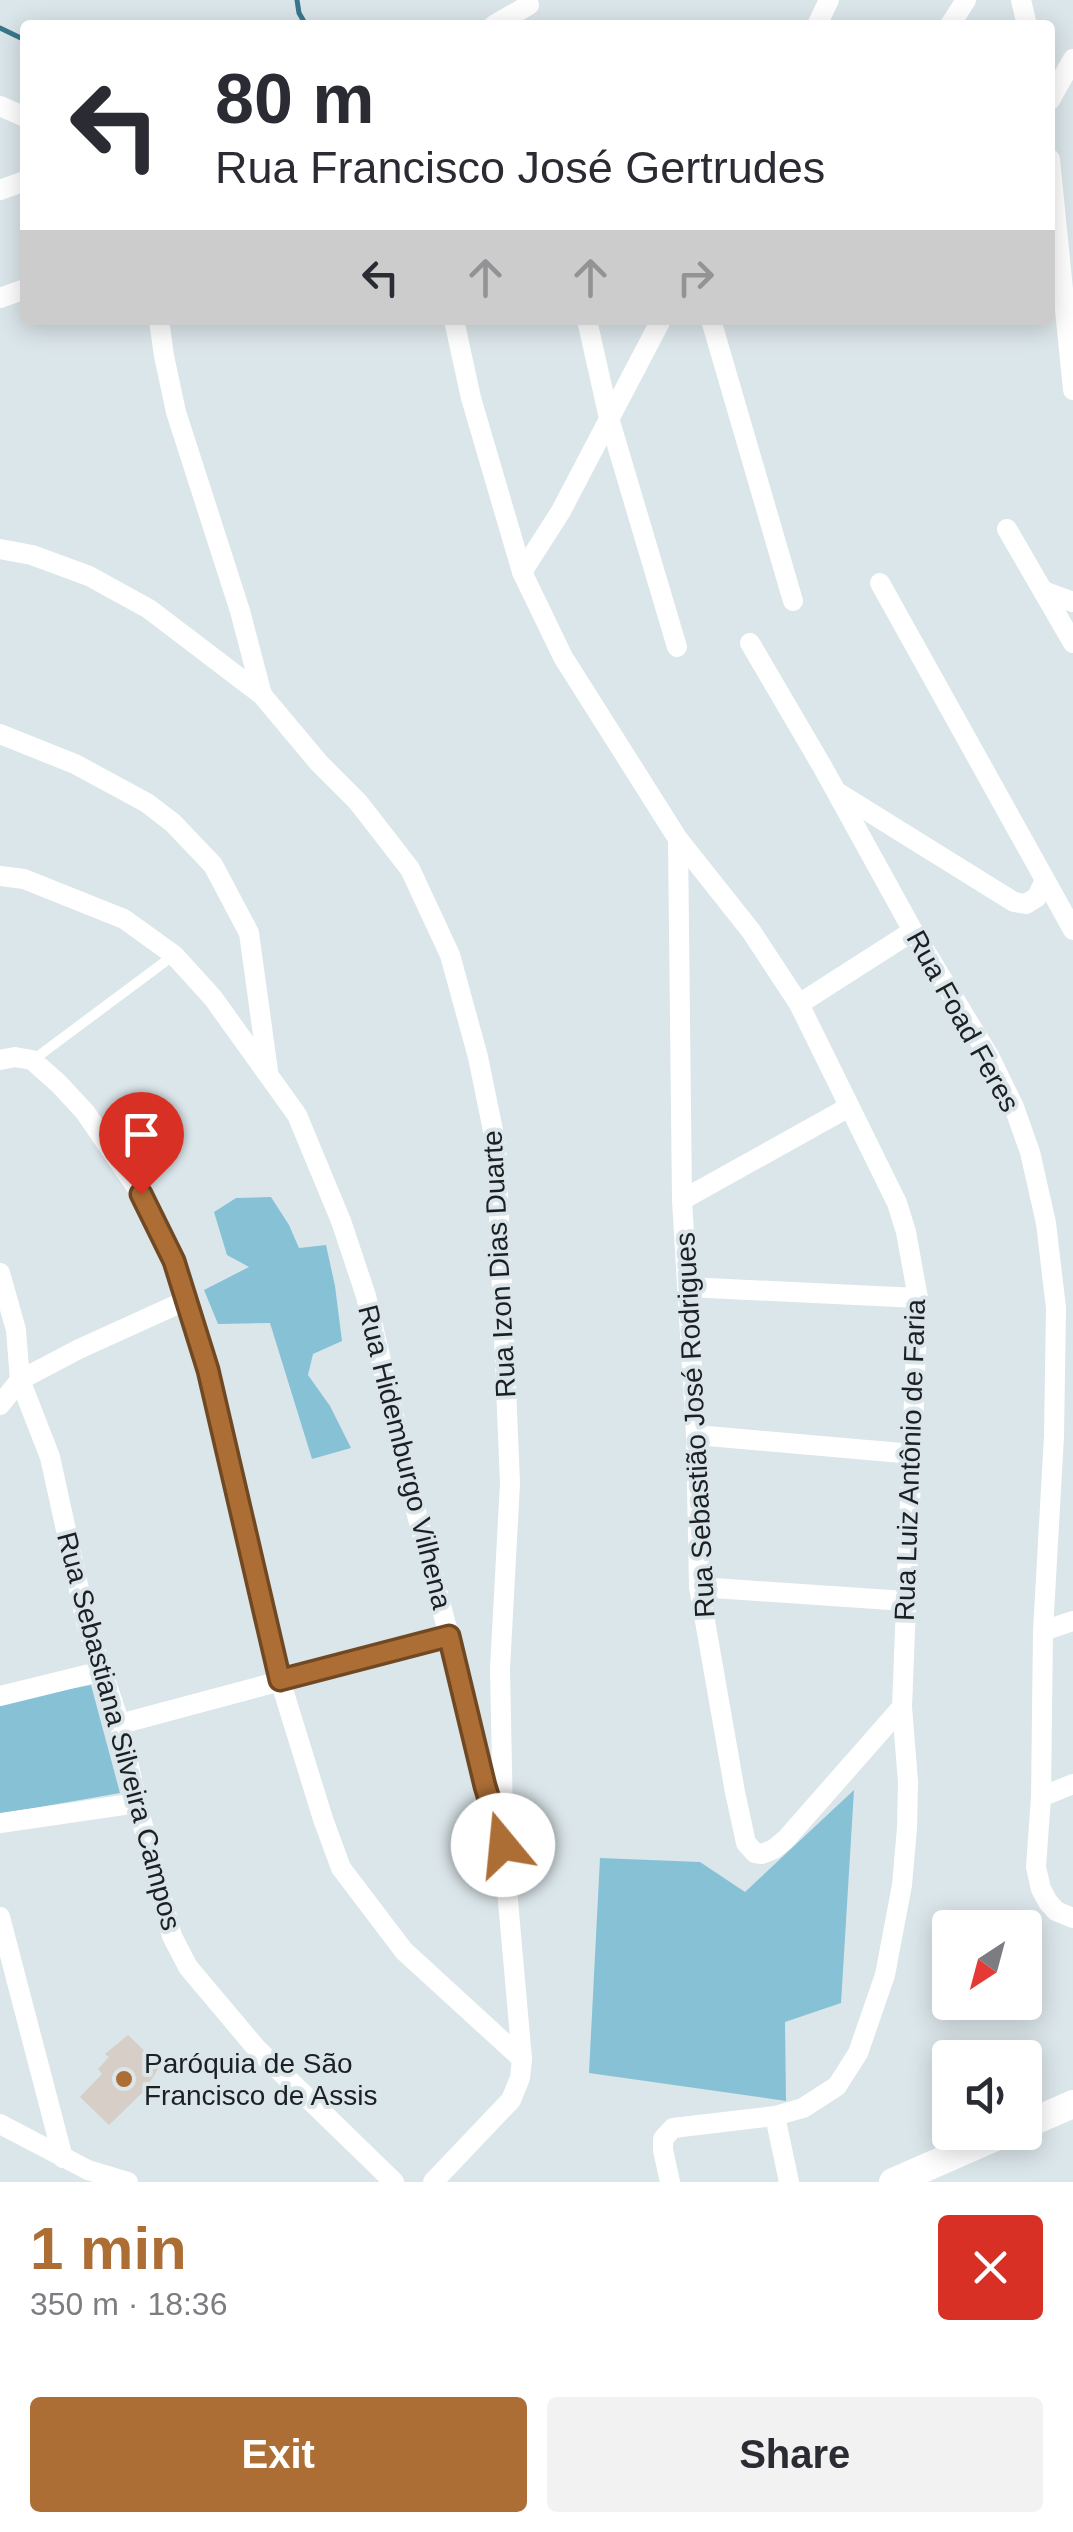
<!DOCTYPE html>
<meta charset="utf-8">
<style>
:root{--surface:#fff;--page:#f2f2f3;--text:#2b2b33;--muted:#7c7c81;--accent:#ad6e35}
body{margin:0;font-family:Helvetica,sans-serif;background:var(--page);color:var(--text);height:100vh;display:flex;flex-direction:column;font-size:38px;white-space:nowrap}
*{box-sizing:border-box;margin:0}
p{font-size:32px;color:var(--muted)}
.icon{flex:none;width:55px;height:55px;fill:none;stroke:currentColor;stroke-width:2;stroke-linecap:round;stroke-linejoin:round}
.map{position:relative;height:2182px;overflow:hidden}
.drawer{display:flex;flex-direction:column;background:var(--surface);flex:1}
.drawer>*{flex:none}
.hud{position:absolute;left:20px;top:20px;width:1035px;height:305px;border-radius:10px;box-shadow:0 5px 25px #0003;background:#fff;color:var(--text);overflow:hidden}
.needle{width:65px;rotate:216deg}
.tools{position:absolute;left:932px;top:1910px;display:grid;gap:20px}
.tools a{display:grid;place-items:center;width:110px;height:110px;border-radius:10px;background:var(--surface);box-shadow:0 5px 25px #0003;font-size:50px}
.pin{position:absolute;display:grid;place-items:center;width:85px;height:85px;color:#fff;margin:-102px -42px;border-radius:50% 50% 50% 0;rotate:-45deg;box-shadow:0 0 10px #0007}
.pin .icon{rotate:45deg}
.me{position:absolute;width:110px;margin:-55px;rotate:343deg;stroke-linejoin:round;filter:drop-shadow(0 0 8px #0008)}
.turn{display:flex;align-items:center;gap:35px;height:210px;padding:0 30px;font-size:45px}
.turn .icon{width:130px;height:130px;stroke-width:2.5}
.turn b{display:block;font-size:70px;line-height:85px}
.lanes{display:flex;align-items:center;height:95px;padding:0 30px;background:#0003;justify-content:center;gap:50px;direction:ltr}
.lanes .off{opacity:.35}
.round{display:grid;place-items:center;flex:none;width:105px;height:105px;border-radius:10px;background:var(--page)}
.summary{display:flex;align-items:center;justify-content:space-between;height:170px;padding:0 30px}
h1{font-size:60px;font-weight:700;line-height:75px;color:var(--accent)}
.cta{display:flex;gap:20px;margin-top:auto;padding:20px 30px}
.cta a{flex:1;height:115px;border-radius:10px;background:var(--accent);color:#fff;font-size:40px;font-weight:700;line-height:115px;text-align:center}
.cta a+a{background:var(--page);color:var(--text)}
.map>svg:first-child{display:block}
</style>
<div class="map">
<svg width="1073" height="2182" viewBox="0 0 1073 2182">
<rect width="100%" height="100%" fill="#dbe6ea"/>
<g fill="#87c1d6">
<path d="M271,1197l18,28 10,23 27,-3 9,41 7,55 -29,13 -5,21 22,31 21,42 -39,11 -42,-136 -52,1 -14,-34 45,-23 -22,-12 -13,-43 22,-14z"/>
<path d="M91,1685l29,108 -120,21v-112z"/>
<path d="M854,1790l-13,213 -56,19 1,79 -197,-28 11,-215 100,4 45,30z"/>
</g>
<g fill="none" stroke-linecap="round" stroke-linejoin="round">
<g stroke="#3a778b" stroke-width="5">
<path d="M297,0l2,13 7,12"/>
<path d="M0,28l25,12"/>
</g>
</g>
<path fill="#d6cec7" d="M128,2035l32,31 -16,25 -35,34 -29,-28 22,-23 -4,-5 11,-12 -4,-3z"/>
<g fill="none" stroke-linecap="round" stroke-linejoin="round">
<path stroke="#fff" stroke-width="10" d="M33,1060l141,-105"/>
<g stroke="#fff" stroke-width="20">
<path d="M1021,0l6,25"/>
<path d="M494,25l35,-20"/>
<path d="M817,25l12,-25"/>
<path d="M950,25l16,-25"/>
<path d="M1050,100l23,-41"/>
<path d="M0,106l25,11"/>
<path d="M1050,159l23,231"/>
<path d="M0,190l25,-9"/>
<path d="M0,298l25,-9"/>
<path d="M159,320l5,36 12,56 64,199 22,84"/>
<path d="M454,320l17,78 51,174 41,85 115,182 73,92 48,73 98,199 9,29 12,66 -16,409 6,75 -1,46 -5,57 -17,90 -27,78 -21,33 -34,22 -28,8 -102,12 -10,11v11l7,32"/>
<path d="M587,320l22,98 68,229"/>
<path d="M711,320l82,281"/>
<path d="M1007,529l66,114"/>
<path d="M0,549l32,6 57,21 60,33 113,86 57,68 39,39 52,67 40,86 28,102 18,88 14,338 -10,186 3,149"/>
<path d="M522,572l39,-61 100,-191"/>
<path d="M880,583l193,347"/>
<path d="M1043,591l30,11"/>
<path d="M750,643l72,123 91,165 76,125 25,51 16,45 16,71 10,85 -2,128 -11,195 -2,166 -5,70 5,22 7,13 8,9 17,7"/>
<path d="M0,734l75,30 72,39 26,20 40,42 36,68 19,138"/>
<path d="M837,792l177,110 12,2 11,-7 8,-17"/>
<path d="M678,839l4,361 14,235 3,152 36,205 11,51 9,10 7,1 12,-5 12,-10 116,-132"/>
<path d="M0,876l24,3 100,40 50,36 39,43 84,117 44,106 25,75 50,215 33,125 36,149 18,60 19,214 -2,19 -9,22 -78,82"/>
<path d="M799,1004l114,-73"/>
<path d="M0,1060l15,-3 17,3 27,24 26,28 56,82 32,67 35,109 72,310 43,139 18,49 63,83 118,108"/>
<path d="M682,1200l167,-93"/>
<path d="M0,1273l16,57 4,50 30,77 37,169 33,98 17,79 35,133 16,31 69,82 137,133"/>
<path d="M687,1287l231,11"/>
<path d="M0,1405l20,-25 59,-31 108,-49"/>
<path d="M696,1435l217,19"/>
<path d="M699,1587l206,14"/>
<path d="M1043,1631l30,-10"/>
<path d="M0,1696l102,-25"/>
<path d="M120,1724l329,-88"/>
<path d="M1041,1797l32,-13"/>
<path d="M0,1823l137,-20"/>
<path d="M0,1917l63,241"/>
<path d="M775,2116l14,66"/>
<path d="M0,2124l88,46 40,12"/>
</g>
<g stroke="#fff" stroke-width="28">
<path d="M1025,2125l48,-21"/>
<path d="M893,2182l114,-50"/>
</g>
</g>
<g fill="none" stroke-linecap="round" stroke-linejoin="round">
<g stroke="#704822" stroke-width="25">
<path id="route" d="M141,1194l33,67 34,109 72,310 169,-44 36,150 18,59"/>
</g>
<use href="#route" stroke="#ad6e35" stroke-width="18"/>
</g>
<circle fill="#ad6e35" stroke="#dbe6ea" stroke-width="4" cx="124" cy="2079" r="10"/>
<g text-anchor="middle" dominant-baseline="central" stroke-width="8" stroke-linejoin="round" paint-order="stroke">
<g font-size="28" fill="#1d2022" stroke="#dbe6ea">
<text transform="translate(963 1021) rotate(61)">Rua Foad Feres</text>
<text transform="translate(499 1264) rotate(-93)">Rua Izon Dias Duarte</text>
<text transform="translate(695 1425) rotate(-93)">Rua Sebastião José Rodrigues</text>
<text transform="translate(405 1457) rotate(76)">Rua Hidemburgo Vilhena</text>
<text transform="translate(910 1460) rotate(-88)">Rua Luiz Antônio de Faria</text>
<text transform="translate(119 1731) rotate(75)">Rua Sebastiana Silveira Campos</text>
</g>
<g font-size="28" fill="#1d2022" stroke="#dbe6ea" text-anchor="start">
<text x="144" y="2063">Paróquia de São<tspan x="144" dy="32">Francisco de Assis</tspan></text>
</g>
</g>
</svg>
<div class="tools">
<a><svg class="needle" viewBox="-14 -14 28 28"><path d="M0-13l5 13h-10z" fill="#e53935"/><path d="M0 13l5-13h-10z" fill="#7c7c81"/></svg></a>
<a><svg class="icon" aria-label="sound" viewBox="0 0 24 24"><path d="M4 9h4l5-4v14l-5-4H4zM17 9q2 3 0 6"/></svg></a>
</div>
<div class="pin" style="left:141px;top:1194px;background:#d93025"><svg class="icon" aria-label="arrive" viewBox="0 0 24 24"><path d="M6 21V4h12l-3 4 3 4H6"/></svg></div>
<svg class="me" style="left:503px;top:1845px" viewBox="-20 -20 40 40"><circle r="19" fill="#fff"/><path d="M0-13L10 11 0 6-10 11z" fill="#ad6e35"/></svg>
<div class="hud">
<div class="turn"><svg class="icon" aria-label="left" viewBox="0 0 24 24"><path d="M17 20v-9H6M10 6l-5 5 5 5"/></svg><div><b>80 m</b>Rua Francisco José Gertrudes</div></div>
<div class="lanes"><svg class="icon" aria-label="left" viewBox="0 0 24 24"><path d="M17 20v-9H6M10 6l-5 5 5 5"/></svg><svg class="icon off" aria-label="ahead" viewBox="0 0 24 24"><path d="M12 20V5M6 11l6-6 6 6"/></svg><svg class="icon off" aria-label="ahead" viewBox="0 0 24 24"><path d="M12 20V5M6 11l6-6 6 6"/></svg><svg class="icon off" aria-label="right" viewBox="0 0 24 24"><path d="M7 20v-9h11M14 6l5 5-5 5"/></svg></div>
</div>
</div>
<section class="drawer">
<div class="summary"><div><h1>1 min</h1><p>350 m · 18:36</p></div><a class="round" style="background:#d93025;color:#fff"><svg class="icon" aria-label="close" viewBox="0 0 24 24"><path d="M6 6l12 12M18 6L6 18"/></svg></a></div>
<div class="cta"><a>Exit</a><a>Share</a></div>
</section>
